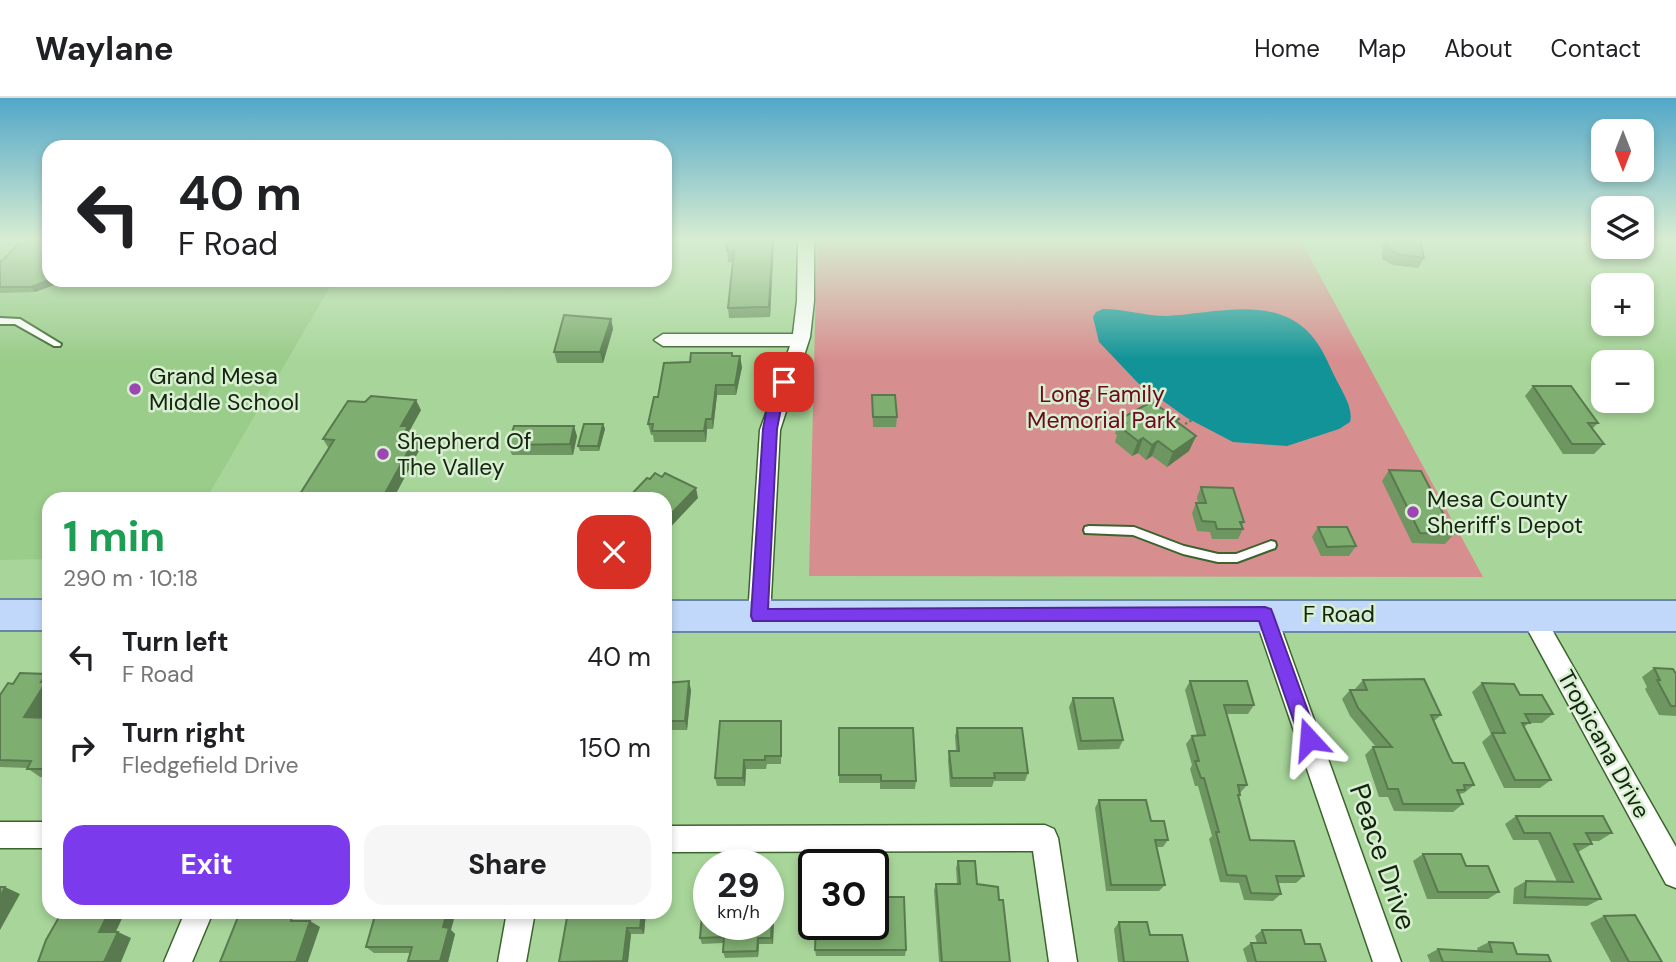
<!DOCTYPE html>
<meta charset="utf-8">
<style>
:root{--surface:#fff;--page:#f6f6f6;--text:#202124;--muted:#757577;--line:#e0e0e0;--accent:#7c3aed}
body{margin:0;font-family:"DM Sans",sans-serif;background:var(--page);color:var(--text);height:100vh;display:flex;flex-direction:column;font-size:26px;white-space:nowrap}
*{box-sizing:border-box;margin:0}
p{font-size:23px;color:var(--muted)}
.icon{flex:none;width:38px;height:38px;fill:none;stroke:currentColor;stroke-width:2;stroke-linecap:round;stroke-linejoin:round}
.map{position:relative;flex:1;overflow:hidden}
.panel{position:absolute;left:42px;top:394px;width:630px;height:427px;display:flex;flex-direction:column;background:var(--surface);border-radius:21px;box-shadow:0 4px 10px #0003}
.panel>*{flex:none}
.banner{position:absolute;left:42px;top:42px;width:630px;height:147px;border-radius:21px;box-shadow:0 4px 10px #0003;background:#fff;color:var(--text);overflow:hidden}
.needle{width:46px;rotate:180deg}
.controls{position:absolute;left:1591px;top:21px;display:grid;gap:14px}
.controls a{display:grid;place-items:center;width:63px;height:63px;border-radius:14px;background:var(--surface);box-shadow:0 4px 10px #0003;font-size:35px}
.speed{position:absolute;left:693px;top:751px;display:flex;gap:14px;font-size:35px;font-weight:700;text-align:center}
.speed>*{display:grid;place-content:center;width:91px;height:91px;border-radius:50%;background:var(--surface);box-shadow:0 4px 10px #0003;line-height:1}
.speed small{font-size:18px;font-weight:400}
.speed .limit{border:4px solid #111;border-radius:10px;background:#fff;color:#111}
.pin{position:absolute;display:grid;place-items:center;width:60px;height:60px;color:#fff;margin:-30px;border-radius:14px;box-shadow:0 4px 10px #0006}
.me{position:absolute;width:77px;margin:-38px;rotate:341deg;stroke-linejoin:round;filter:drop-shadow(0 0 5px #0008)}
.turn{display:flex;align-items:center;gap:24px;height:147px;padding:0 21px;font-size:32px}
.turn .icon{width:91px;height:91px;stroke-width:2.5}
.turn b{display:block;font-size:49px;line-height:60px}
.round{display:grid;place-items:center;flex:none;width:74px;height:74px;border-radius:21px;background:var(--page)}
.summary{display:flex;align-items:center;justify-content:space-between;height:119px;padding:0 21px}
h1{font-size:42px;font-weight:700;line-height:52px;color:#1e9e55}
.cta{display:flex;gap:14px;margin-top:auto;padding:14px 21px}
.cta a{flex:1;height:80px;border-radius:21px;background:var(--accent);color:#fff;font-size:28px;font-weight:700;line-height:80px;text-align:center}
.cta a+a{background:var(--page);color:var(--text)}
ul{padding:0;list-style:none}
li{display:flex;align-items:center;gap:21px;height:91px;padding:0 21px}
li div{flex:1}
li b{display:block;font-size:26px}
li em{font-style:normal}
header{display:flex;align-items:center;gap:42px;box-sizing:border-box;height:98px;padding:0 35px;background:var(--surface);border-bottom:2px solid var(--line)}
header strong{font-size:33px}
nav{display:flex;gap:38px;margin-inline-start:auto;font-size:24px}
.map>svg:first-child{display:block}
</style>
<header>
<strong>Waylane</strong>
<nav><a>Home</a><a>Map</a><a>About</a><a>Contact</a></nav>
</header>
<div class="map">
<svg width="1676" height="864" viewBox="0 0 1676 864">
<rect width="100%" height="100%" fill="#a8d69a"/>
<path fill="#9acc8a" d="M0,141h49v41h285l-128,219h-157v60l-49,1z"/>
<path fill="#d78e8f" d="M817,141h483l183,338 -674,-1z"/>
<path fill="#119397" d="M1103,211c22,0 42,7 64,7 46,-2 109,-22 144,19 11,12 17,28 24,42 6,13 19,31 15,45l-11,7 -52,17 -54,-4 -46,-24 -49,-35 -39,-41 -6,-25 3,-5z"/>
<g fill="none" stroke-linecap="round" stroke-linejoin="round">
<g stroke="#3b642d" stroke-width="4">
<g id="service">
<path d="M0,220l20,1 41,25 -1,2h-6l-39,-22h-15z"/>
<path d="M1089,428l45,1 50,19 34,8h18l35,-13 4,1 1,3 -1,3 -38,14h-19l-35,-8 -50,-19 -48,-2 -1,-3 1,-3z"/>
</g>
</g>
<g stroke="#3b642d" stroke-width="3">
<g id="minor">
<path d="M798,141h16v62l-4,36 -30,93 -10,186 -3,7 -8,2 -8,-2 -3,-7 12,-186 30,-84h-127l-9,-6 9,-6h130l4,-33z"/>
<path d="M1265,507l8,2 3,7 125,348h-28l-119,-348 3,-7z"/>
<path d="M1531,507l8,2 137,240v41l-10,-4 -143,-263 -3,-7 3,-7z"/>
<rect x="0" y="724" width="49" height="26"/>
<path d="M1045,727l9,4 4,9 19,124h-28l-16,-111 -368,1v-26z"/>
<path d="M185,814h28l-21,50h-28z"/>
<path d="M507,814h28l-9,50h-28z"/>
</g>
</g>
<g stroke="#6988a5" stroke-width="4">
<g id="primary">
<rect x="0" y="502" width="49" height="30"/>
<rect x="665" y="503" width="1011" height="30"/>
</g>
</g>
<path stroke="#608056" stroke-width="2.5" stroke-dasharray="2.5 2.5" stroke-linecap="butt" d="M1185,326l7,-4"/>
<use href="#service" fill="#fff" fill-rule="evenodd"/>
<use href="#minor" fill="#fff" fill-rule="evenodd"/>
<use href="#primary" fill="#c1d8fa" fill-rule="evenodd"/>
</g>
<g fill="#6d9661">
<path d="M774,141l-4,78 -41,1 -1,-10 5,-46h-5l-1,-11z"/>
<path d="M1382,141h38l4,19 -6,10 -25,-3 -11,-6z"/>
<path d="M0,163l49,19h11l2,2 -27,10 -35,1z"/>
<path d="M611,221l2,10 -10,34h-46l-3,-11z"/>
<path d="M733,258l9,11 -6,28h-19l-4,34h-6l-1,13h-52l-1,-7h-2l-3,-11 10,-27 32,-35z"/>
<path d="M1533,288l65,37 -6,6 12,15 -10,10h-31l-38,-58z"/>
<path d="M872,297l25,22 -1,10h-23z"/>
<path d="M421,312l-11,20 2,4 10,11 -29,54h-90l-3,-5 29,-45 -6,-10z"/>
<path d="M1120,321l58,4 18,13 -7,15 -22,16 -15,-11 -6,4 -8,-7 -6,3 -17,-14 2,-7 -2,-1z"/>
<path d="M603,326l2,5 -6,22h-19l-2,-5z"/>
<path d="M577,338l-4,19h-61l-4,-10z"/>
<path d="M1389,372l65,64 -9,10 -33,-1 -30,-62z"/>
<path d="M1201,389l43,35 -2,4 1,3 -5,10h-26l-2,-7 -13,-1 -5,-18 4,-10h2l-1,-6z"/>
<path d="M1318,429l38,19 -7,10h-28l-9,-19z"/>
<path d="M1654,570l22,6v42l-17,-1 -14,-26 2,-2 -5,-10z"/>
<path d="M46,576l3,2v30l-7,11 7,1v59h-9l-13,-9 -27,-1v-72l13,-11z"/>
<path d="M1363,582l78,35 -7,6 16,37 3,5 21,22 -10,8 -5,1 4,10 -10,8 -59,-1 -6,-14h-9l-14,-42 8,-8h3l-26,-31 -8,-17 8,-9h5v-1z"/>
<path d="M1190,583l64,24 -6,9h-21l20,71 -7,8v2l-1,2 11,43 54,36 -8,7h-18l3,11 -8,7 -29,-1 -5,-17 -19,-1 -11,-43 3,-3 -14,-50h-3l-5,-17 2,-4 -6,-21 6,-8h5l-12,-46z"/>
<path d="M665,585l26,7 -4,40h-22z"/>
<path d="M1482,585l38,12 33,19 -11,9h-13l-5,4 27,53 -11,8h-36l-22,-46 9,-8 -19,-42z"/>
<path d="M1073,600l50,42 -4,9 -41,1 -9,-43z"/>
<path d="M781,623v43h-14l-1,5h-20l-1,17h-28l-2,-8z"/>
<path d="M839,630l77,53 -1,8h-35v-6h-41z"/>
<path d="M957,630l71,45 -3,8h-31l-2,6h-42l-2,-27 1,-9h7l-1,-15z"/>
<path d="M1099,702l52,21 17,19 -5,7h-7l9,38 -6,6h-53l-11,-83z"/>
<path d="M1516,718l96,17 -13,8h-9l2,3 -14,8 23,47 -14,7 -74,-2 1,-16 12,-7 31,1 -19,-42h-25l-8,-16z"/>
<path d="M1423,756l43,12 33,26 -11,7h-61l-14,-38z"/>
<path d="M958,763l19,23 22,16 11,62h-71l-5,-72 2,-6h21l-1,-16z"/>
<path d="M775,795l-2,51h-14l-1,13 -33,1 -2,-6v-9l-21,1 -2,-6 9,-14z"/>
<path d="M646,814l-2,22h-13l-3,28h-68z"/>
<path d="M1604,818l58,46h-51l-21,-39z"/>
<path d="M1119,824l31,13 38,27h-70l-4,-33z"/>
<path d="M451,832l4,4 -7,28h-38l-2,-1 2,-8h-36l-8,-6z"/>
<path d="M1262,832l43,14 21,18h-79l-4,-13 8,-6h6l-2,-7z"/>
<path d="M1489,844l28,12 34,8h-121l-3,-7 11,-6 40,2 -1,-3z"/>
<path d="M815,852h91l-1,6h-89z"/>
</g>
<g fill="#597a4f">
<path d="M773,141h1l-4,78 -1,-10z"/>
<path d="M49,182h11l2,2 -27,10 -4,-5z"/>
<path d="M611,221l2,10 -10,34 -3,-11z"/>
<path d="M740,258l2,11 -6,28 -1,-10z"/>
<path d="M716,287l1,10 -4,34 -1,-10z"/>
<path d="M416,302l5,10 -11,20 3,7 -4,7 -8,-18z"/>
<path d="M706,321l1,10 -1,13 -2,-11z"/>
<path d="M603,326l2,5 -6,22 -1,-5z"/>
<path d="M574,328l3,10 -4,19 -3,-11z"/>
<path d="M417,337l5,10 -29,54h-9l-1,-2z"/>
<path d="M1196,338l-7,15 -22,16 6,-15z"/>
<path d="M1143,340l-5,15 -6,3 6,-15z"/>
<path d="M1158,343l-6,15 -6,4 6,-15z"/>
<path d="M696,390l2,10 -33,35v-13z"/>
<path d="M46,576l3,2v30l-12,20 -13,-9 17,-35z"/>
<path d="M689,583l2,9 -4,40 -2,-9z"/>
<path d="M781,623l1,8 -1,35z"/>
<path d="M744,662l2,9 -1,17 -2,-8z"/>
<path d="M774,788l1,7 -2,51 -2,-6z"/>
<path d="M5,789l15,7 -20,36v-33z"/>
<path d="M109,814h16l-12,26 -14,-6z"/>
<path d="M270,814h6l5,3 -3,8 -10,-7z"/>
<path d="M447,814h9l-5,18 4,4 -7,28h-6l-2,-1 3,-34z"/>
<path d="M642,814h4l-2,22 -4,-6z"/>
<path d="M310,823l10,6 -12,35h-12z"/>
<path d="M627,830l4,6 -3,28h-4z"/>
<path d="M118,834l13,6 -10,24h-17z"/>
<path d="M758,840l1,6 -1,13 -1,-6z"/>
</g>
<g fill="#7fae71" stroke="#597a4f" stroke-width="2">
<path d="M23,141h26v41l-18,7h-31v-26l3,-1z"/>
<path d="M728,141h45l-4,68 -41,1 6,-57h-7z"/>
<path d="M1387,141h33l4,19 -26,-4 -10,-5z"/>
<path d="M564,217l47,4 -11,33h-46z"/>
<path d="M691,255h41v3h8l-5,29h-19l-4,34h-6l-2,12h-52l1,-7h-5l6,-27h4l6,-34 26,-1z"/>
<path d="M1533,288h38l27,37h-10l16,21h-32z"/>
<path d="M872,297h23l2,22h-24z"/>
<path d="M371,298l45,4 -15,26h7l-4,8 13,1 -34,62 -26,-3 -3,5 -54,-5 34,-54 -11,-1 25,-38 17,1z"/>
<path d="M1151,304l28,17 -3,2 20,15 -23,16 -15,-11 -6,4 -9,-7 -5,3 -18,-14 6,-4 -6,-4z"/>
<path d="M584,326h19l-5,22h-20z"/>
<path d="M514,328h60l-4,18 -62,1z"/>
<path d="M1389,372l32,1 33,63 -34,-1z"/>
<path d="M655,375l7,4 3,-4 31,15 -31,32v-21h-38l20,-21 3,1z"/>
<path d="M1201,389l32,1 11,34h-4l3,7h-26l-2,-7 -13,-1 -6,-18h10z"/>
<path d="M1318,429h29l9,19 -29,1z"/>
<path d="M1654,570l19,1 3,5v32h-5l-14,-26h3z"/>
<path d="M20,575l26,1 -5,8h5l-22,35 25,1v51h-22l4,-8 -31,-1v-65l8,-12 5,1z"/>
<path d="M1424,581l17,36h-10l19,43 3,5h11l10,22h-10l1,5h-8l6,14h-60l-5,-15h-10l-15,-42h19l-34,-39 -8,-18h17l-4,-10z"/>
<path d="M689,583l-4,40h-20v-38z"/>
<path d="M1190,583h57l7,24h-30l23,80h-9l2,10h-2l12,45 44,1 10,35h-28l5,18 -30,-1 -5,-17 -19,-1 -11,-43h3l-15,-54h-3l-6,-17h4l-7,-25 13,-1z"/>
<path d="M1482,585l32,1 6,11h22l11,19h-28l5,9h-8l29,57h-36l-23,-47h13z"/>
<path d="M1073,600h40l10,42 -42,1z"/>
<path d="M720,623h61v35h-16v4h-21l-1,18h-28z"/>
<path d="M839,630h74l3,53h-35v-6h-42z"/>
<path d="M957,630h65l6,45h-34l1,5h-43l-3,-27h10z"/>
<path d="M1099,702h47l5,21h13l4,19h-13l10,45h-54z"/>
<path d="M1516,718h87l9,17h-26l6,11h-18l27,55 -76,-2 1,-16 47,1 -23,-49h-26z"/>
<path d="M1423,756h38l5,12h22l11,26h-61z"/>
<path d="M958,763h17l2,23 21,3 1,13h4l7,62h-68l-6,-78h24z"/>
<path d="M705,784h4v42h59v-37l6,-1 -3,52h-13l-1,13 -34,1 1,-15 -24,1z"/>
<path d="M0,789h5l-5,10z"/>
<path d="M873,799h31l2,53h-91l1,-26h57z"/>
<path d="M62,814h47l-10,20h19l-14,30h-66l8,-22z"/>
<path d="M240,814h30l-2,4h24l-1,5h19l-14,41h-76z"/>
<path d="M376,814h71l-4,15 6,1 -9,33h-32l4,-14h-46z"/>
<path d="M568,814h74l-2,16h-13l-4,33 -64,1z"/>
<path d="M1635,817l27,47h-33l-25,-46z"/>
<path d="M1119,824h28l3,13h32l6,27h-64z"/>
<path d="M1262,832h39l4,14h15l6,18h-70l-5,-19h15z"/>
<path d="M1489,844l24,1 4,11 31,1 3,7h-108l-5,-13 54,3z"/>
</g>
<linearGradient id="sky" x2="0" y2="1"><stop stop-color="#52a7c8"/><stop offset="0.54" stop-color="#d8edd2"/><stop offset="1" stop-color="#d8edd2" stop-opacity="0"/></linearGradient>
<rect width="1676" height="262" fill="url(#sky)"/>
<path fill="#7c3aed" stroke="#51269a" stroke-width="2" d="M784,279l7,5 -9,21 -5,26 -9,180 497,-2 6,2 2,5 45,125 -3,6 -6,3 -7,-3 -43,-124h-506l-2,-5 12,-187c3,-14 6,-46 21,-52z"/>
<g fill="#9c46b4" stroke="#d8efd1" stroke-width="2.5">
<circle cx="135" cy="291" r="7"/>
<circle cx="383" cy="356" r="7"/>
<circle cx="1413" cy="414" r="7"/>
</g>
<g text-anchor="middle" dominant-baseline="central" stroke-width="5" stroke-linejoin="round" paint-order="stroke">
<g font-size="23" fill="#13250e" stroke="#d8efd1" text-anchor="start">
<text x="149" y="278">Grand Mesa<tspan x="149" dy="26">Middle School</tspan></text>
<text x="397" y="343">Shepherd Of<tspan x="397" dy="26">The Valley</tspan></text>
<text x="1427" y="401">Mesa County<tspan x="1427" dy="26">Sheriff's Depot</tspan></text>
</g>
<g font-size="23" fill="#6d091d" stroke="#d8efd1">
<text x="1102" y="296">Long Family<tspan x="1102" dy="26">Memorial Park</tspan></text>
</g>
<g font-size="23" fill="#13250e" stroke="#d8efd1">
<text x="1339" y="516">F Road</text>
<text transform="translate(1604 646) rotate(61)">Tropicana Drive</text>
</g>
<g font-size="28" fill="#13250e" stroke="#d8efd1">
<text transform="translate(1383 759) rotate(71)">Peace Drive</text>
</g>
</g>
</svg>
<div class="controls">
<a><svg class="needle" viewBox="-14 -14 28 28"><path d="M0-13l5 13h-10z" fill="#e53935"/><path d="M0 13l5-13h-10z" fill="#757577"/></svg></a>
<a><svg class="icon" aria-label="layers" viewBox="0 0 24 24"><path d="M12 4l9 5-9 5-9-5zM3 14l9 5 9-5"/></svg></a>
<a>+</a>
<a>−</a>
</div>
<div class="speed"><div>29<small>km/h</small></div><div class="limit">30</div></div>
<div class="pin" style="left:784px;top:284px;background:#d93025"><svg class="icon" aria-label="arrive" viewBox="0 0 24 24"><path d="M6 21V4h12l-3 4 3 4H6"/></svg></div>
<svg class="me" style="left:1309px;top:641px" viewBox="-20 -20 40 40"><path d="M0-17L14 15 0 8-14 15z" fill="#7c3aed" stroke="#fff" stroke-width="4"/></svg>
<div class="banner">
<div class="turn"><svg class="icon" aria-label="left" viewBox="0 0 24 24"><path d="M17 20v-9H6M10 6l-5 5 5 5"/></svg><div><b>40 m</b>F Road</div></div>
</div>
<section class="panel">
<div class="summary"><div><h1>1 min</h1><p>290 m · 10:18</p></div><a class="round" style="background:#d93025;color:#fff"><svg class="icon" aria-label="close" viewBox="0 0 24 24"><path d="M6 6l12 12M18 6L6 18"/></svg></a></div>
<ul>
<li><svg class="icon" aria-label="left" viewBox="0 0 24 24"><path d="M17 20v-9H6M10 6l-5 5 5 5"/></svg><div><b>Turn left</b><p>F Road</p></div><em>40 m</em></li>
<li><svg class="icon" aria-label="right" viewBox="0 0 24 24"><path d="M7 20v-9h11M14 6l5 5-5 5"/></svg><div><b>Turn right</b><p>Fledgefield Drive</p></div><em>150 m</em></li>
</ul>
<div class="cta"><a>Exit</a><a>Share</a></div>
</section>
</div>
